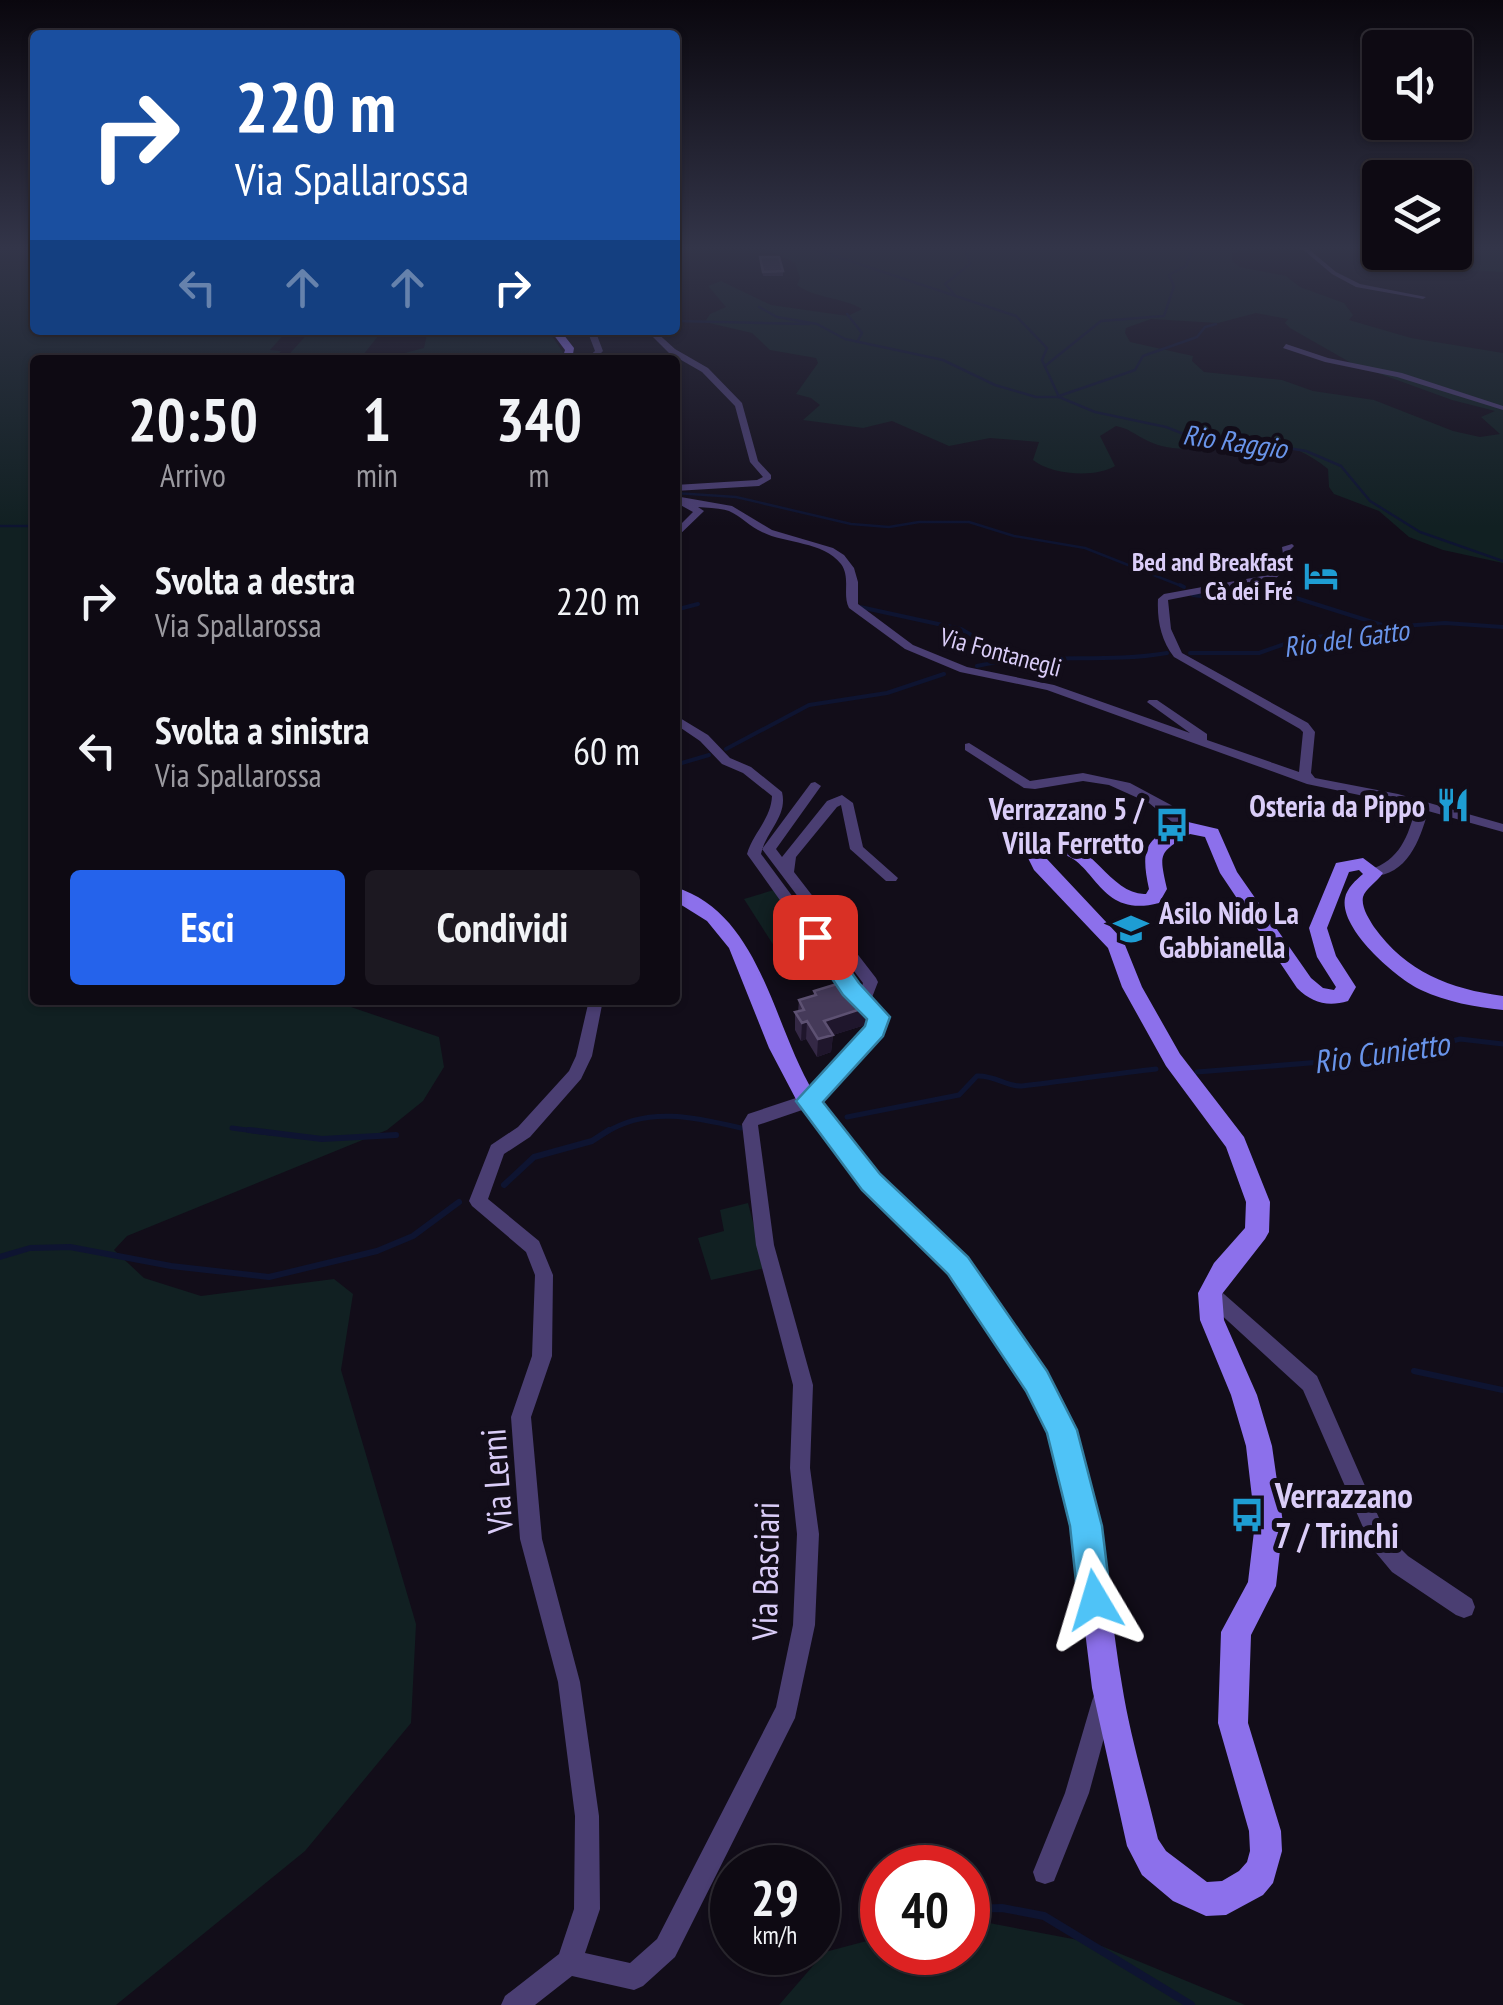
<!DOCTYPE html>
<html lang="it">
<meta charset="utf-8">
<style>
:root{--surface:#0e0a13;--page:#1c1821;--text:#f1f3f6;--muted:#9b9aa0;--line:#2e2b33;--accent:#2563eb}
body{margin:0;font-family:"PT Sans Narrow",sans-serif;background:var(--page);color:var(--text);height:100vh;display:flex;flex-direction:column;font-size:38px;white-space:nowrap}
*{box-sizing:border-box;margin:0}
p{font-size:32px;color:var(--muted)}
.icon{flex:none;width:55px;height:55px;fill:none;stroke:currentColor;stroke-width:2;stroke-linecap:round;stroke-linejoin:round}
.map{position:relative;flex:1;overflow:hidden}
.side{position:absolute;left:30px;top:355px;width:650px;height:650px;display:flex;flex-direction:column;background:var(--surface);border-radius:10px;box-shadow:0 2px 8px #0004,0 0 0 2px var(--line)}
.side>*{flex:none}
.guide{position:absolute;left:30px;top:30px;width:650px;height:305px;border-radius:10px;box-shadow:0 2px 8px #0004,0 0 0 2px var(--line);background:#1a4fa0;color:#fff;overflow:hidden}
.tools{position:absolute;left:1362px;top:30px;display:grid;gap:20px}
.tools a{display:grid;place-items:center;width:110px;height:110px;border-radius:10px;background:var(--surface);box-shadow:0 2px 8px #0004,0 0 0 2px var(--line);font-size:50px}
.speed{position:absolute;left:710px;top:1845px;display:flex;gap:20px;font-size:50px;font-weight:700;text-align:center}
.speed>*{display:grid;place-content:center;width:130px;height:130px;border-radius:50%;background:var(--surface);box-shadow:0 2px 8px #0004,0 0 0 2px var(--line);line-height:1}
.speed small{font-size:25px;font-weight:400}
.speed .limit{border:15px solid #d22;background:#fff;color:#111}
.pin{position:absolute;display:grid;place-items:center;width:85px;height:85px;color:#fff;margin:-42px;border-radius:20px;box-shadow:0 5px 15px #0006}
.me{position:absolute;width:110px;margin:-55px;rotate:353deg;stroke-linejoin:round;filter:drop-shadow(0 0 8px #0008)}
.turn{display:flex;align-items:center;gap:35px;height:210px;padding:0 40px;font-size:45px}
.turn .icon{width:130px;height:130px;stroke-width:2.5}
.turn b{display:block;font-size:70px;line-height:85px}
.lanes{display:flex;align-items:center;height:95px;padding:0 40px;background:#0003;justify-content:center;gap:50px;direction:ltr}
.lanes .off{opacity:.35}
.eta{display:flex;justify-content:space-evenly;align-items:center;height:170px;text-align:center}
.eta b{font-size:60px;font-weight:800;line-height:70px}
.cta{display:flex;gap:20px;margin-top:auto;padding:20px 40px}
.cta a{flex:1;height:115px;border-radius:10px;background:var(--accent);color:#fff;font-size:40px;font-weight:800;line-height:115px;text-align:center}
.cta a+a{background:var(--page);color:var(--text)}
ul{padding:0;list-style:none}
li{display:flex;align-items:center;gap:30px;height:150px;padding:0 40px}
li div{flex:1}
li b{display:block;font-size:38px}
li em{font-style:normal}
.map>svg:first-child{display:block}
</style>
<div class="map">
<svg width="1503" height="2005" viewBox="0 0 1503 2005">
<rect width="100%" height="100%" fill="#120d19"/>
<g fill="#112022" fill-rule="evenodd">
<path d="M35,247v83h253l-18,20 11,1 -8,9h-238v640h311l5,7 88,30 5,30 -21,34 -36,29 -260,106 -13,14 30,28 57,18 133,-17 19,15 -12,76 75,254 -5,99 -106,128 -189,154h-116v-1756z"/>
<path d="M763,247h493l-24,6v7l7,7 47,9 14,11 44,16 9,12 -4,5 62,18 92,15v210l-60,-13 -34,-13 -30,-26 -45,-17 -5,-7 -1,-18c-33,-27 -60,-27 -101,-34 -24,17 -57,18 -83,4 -12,-6 -14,-10 -28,-13l-16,10 15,30c-19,12 -64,9 -82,-6l6,-18 -49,-4 -41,8 -57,-25 -29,7 -60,-8 17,-15 -9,-7 -15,-4 22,-31 -2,-5 -46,-8 -18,-17 -47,-11 5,-8 16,-7 -18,-21 13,-5 50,24 77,11 14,-7c-20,-12 -46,-10 -65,-24l3,-7 -5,-15zM1256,313l32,6 -3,4 5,5 63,36 99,36 43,11 -14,6 19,17 -20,3 -27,-6 -79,-31 -61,-9 -31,-11 -78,-8 -12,-11 1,-5 -63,-14 -5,-9 1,-5 25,-9 67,4z"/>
<path d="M1455,247h48v25l-70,-4 -40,-15 62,-1z"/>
<path d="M311,330h72l-24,30h-75z"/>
<path d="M433,330h115l16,24 -3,6h-153l-3,-7 19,-5 3,-14z"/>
<path d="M777,889l41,60 -35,11 -39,-61z"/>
<path d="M748,1203l17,65 -54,12 -13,-42 26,-7 -4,-21z"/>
<path d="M968,1919l126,24 151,62h-466l46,-53 57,-15v15h86z"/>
</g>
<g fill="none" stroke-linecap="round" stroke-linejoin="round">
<g stroke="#0e1431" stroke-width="2.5">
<path d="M808,247l208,69 31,32 -5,12 17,37"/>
<path d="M955,295l-10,-11 25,-20 -5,-17"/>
<path d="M759,307l18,10 40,7 28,15 98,21 52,25 41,12h23l36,15 71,15 38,15 53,1 49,8 35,15 29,35 50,31 83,29"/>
<path d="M847,314l15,19 -5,9"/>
<path d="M675,321l134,3"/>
<path d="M1045,366l56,-45 63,-5 10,-30 -5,-11 17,-9 7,-19"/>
<path d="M1059,396l76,-26 8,-14 54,-19 8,-10 11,-3"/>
<path d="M675,493l61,4 115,27 38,3 30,-5h50l45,14 71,12 99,39"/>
<path d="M0,526h35"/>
</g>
<g stroke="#0e1431" stroke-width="4">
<path d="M1180,585l4,2"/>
<path d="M1193,595l22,3 62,-6 105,33"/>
<path d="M860,607l101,22 46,27"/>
<path d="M675,610l23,-6"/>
<path d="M1190,653h69l37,-13 92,-13 57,-4 58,4"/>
<path d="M977,666c63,-14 127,-2 190,-13"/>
<path d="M726,749l83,-44 78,-12 57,-19"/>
<path d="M675,765l34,-10"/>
</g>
<g stroke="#0e1431" stroke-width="5">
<path d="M1197,1072l199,-16 64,-17 43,5"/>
<path d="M847,1117l112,-22 18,-19c18,-1 30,11 45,10 44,-5 89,-12 134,-17"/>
<path d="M232,1128l38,5"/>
<path d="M605,1133c42,-27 90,-16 136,-5"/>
</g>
<g stroke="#0e1431" stroke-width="6">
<path d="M249,1130l73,9 74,-4"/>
<path d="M504,1185l30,-28 58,-16 17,-11"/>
<path d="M0,1257l30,-9 40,-1 101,19 98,11 108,-26 36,-15 46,-34"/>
<path d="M1414,1371l89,19"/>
</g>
<g stroke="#0e1431" stroke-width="8">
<path d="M968,1909l34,-1 42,8 147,89"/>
<path d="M878,1947l4,-3"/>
</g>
<g fill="#4a3e72" fill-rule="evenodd">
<path d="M1300,247h6l30,25 24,12 66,13 -3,2 -67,-12 -24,-13z"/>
<path d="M587,330h8l8,21 -9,9h-9l10,-9z"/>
<path d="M646,330h8l21,19 33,19 34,35 16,58 13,14v4l-12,7 -84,5v-6l82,-5 6,-3 -13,-15 -15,-56 -33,-34 -33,-19z"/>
<path d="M1286,344l42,14 74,15 101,33v4l-106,-33 -72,-15 -42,-14z"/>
<path d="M675,496l57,10 40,24 61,18 11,7 10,13 4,14v22l55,41 54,22 87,18 136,48 -43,-31 2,-2h8l50,34v6l92,32 4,-40 -3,-3 -126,-72c-13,-17 -17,-36 -16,-58l6,-5 104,-19 16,-14 -2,-14 10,-3 2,2 -4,4 4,12 -19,17 -107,21 3,29 11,24 126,70 7,9 -4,41 4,5 83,16 105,30v8l-75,-21c-8,30 -22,67 -59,65l-2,-3 2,-3c31,-10 39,-33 47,-63l-109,-23 -260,-94 -87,-18 -55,-23 -56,-41c-7,-14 2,-30 -8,-44 -18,-23 -55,-20 -79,-32 -12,-5 -21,-16 -33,-21 -10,-3 -21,-3 -31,-4l6,4 -2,2 -27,26v-9l18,-18 -18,-10z"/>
<path d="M675,715l33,20 22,23 21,9 31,25c6,24 -16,39 -21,62l100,135 2,-6 -101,-134 49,-66 4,-1 6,4 -45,63 6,8 45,-56 15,-6 11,8 10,44 35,31 -2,3h-10l-36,-32 -9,-44 -4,2 -41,50 -2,15 82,106 2,4 -7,18 16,17 -7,17 -66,72 -56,19 16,120 39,140 -3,83 9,66 -4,91 -20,93 -120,239 -32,29 -9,4 -62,-14 -37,29h-34l4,-9 54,-42 15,-45 1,-93 -17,-134 -38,-143 -9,-122 21,-61 3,-81 -9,-23 -54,-46 -3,-5 22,-56 27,-18 51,-56 7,-15 13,-56h14l-11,56 -11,23 -51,58 -26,17 -16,45 51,42 14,34 -1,81 -21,61 11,122 38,143 19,134 1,93 -15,44 45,10 27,-24 119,-232 17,-82 4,-91 -7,-66 3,-83 -37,-140 -14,-121 6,-10 54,-18 66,-69 3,-9 -25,-25 -99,-139c6,-21 24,-35 25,-58l-29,-23 -21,-9 -22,-23 -25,-17z"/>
<path d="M969,743l61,38 53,-8 47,10 41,22 24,23 -2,3h-10l-34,-28 -40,-18 -26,-4 -48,8 -11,-1 -59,-38v-6z"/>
<path d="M1210,1285l6,2 101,89 69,158 22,22 64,43 3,8 -3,8 -8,3 -8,-3 -64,-43 -20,-24 -69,-158 -99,-91 -3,-6 3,-6z"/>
<path d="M1103,1690l8,3 3,8 -25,92 -35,88 -9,3 -9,-3 -3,-9 32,-79 27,-92 3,-8z"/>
</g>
<g fill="#8c70eb" fill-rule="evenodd">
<path d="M550,330h10l14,18 -2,12h-10l3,-10z"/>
<path d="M1188,822l30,7 19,43 74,106 12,10 11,2 2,-3 -19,-30 -8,-29 27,-65 27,-5 20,15c-5,8 -18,16 -20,24 -2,10 6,22 11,30 32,45 76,62 129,69v14c-28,-3 -56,-8 -82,-20 -25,-12 -82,-61 -76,-92 2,-10 11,-18 18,-24l-4,-4 -10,2 -22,56 9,28 20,31 -8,14c-20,6 -36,2 -51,-13l-77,-115 -15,-36 -15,-3c-32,19 -31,19 -23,55l-8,14c-64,17 -63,-49 -105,-50l-8,5 77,82 19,47 38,67 64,83 26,65 -1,30 -4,7 -43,55 2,26 33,75 15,51 11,77 -7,63 -25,49 -3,88 33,108 1,20 -9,32 -10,12 -37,20 -20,1 -33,-15 -31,-26 -15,-29 -35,-158 -20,-162 -23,-93 -21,-43 -78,-116 -87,-85 -63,-82 -31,-59 -40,-100 -22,-27 -32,-20v-14c86,27 97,137 139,206 18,28 43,58 66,83 27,29 62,53 87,83 28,34 55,75 78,112 58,93 59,208 77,314 8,51 24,103 36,154l8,12 41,31 15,-1 17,-10 8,-9 3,-11 -1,-20 -31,-108 3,-91 27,-50 7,-59 -9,-77 -15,-51 -31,-75 -2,-27 16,-30 31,-35 1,-26 -20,-55 -60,-81 -44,-79 -14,-39 -74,-78 -7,-14c49,-54 76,41 119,38l3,-5c-9,-42 -4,-52 39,-67z"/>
</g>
</g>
<g fill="#342845">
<path d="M760,257l23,14v5h-20z"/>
<path d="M814,991l53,28 -2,6 -32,10 -2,17 -14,5 -11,-18 -5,2 -6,-11v-18h3l1,-12 15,-5z"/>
</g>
<g fill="#1f162c">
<path d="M869,1001l-4,24 -32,10 -2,17 -14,5 1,-18 6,-18z"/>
<path d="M807,1021l-1,18 -5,2 1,-18z"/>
</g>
<g fill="#453a59" stroke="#5d5172" stroke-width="2.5">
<path d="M760,257h19l4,14 -20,1z"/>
<path d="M847,981l22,20 -2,6 -43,14 9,14 -15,4 -11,-18 -5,2 -7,-11 9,-2 -5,-10 17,-5 -2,-4z"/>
</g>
<linearGradient id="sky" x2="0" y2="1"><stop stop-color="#0a070e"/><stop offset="0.47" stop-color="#333549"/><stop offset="1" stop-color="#333549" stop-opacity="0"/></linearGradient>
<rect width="1503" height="527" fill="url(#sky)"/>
<path fill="#4fc3f7" stroke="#337fa1" stroke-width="2.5" d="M815,929l7,2 37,52 31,34 -7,19 -60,66 57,72 88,83 79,114 30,59 25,96 9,74 -5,12 -11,5 -12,-5 -5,-12 -8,-74 -23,-93 -21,-42 -78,-117 -86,-84 -66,-89 69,-75 2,-7 -24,-24 -39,-58z"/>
<defs>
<g id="hotel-bare" transform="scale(2.7)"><path d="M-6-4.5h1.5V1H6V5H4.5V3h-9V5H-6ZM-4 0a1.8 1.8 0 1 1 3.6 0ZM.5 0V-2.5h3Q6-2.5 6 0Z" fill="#1e9dd3" stroke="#120d19" stroke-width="2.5" paint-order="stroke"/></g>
<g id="restaurant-bare" transform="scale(2.7)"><path d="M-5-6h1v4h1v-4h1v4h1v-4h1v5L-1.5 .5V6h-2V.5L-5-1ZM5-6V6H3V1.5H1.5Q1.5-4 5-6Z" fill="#1e9dd3" stroke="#120d19" stroke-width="2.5" paint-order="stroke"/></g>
<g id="bus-bare" transform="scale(2.7)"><path d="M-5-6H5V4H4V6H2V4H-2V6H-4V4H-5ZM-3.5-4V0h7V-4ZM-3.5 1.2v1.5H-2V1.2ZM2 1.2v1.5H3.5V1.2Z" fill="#1e9dd3" stroke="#120d19" stroke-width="2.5" paint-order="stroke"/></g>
<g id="school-bare" transform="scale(2.7)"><path d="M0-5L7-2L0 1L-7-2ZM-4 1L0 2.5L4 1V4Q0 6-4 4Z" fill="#1e9dd3" stroke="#120d19" stroke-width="2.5" paint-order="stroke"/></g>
</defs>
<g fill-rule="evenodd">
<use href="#hotel-bare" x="1321" y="576"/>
<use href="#restaurant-bare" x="1453" y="805"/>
<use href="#bus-bare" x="1172" y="825"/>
<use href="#school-bare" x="1131" y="929"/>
<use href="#bus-bare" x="1247" y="1515"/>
</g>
<g text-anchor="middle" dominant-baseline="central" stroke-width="10" stroke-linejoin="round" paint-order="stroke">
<g font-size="25" font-weight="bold" fill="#dacdf8" stroke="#120d19" text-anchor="end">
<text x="1293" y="562">Bed and Breakfast<tspan x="1293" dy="29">Cà dei Fré</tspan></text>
</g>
<g font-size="25" fill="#dacdf8" stroke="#120d19">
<text transform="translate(1001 652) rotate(15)">Via Fontanegli</text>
</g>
<g font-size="28" font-style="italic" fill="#6994ea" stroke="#120d19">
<text transform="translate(1235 441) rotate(8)">Rio Raggio</text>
<text transform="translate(1346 638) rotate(-8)">Rio del Gatto</text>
</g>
<g font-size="30" font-weight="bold" fill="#dacdf8" stroke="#120d19" text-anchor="end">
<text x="1425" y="805">Osteria da Pippo</text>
<text x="1144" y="808">Verrazzano 5 /<tspan x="1144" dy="34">Villa Ferretto</tspan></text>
<text x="1159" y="912" text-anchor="start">Asilo Nido La<tspan x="1159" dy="34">Gabbianella</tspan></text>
</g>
<g font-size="32" font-style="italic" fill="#6994ea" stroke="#120d19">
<text transform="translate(1381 1052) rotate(-8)">Rio Cunietto</text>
</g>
<g font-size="35" fill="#dacdf8" stroke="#120d19">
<text transform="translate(496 1481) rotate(-94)">Via Lerni</text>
<text transform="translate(765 1571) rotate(-89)">Via Basciari</text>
</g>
<g font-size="35" font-weight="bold" fill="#dacdf8" stroke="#120d19" text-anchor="start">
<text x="1275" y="1495">Verrazzano<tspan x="1275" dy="40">7 / Trinchi</tspan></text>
</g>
</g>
</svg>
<div class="tools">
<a><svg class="icon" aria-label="sound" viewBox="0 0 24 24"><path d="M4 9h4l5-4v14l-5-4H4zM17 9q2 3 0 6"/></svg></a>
<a><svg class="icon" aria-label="layers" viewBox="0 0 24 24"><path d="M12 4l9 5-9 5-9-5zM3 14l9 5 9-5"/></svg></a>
</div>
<div class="speed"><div>29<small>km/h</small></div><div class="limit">40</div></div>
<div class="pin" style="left:815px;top:937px;background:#d93025"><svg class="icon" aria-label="arrive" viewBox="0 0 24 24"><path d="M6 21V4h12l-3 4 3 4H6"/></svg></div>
<svg class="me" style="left:1095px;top:1600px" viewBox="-20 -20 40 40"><path d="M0-17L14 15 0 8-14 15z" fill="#4fc3f7" stroke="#fff" stroke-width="4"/></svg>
<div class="guide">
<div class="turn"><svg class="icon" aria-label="right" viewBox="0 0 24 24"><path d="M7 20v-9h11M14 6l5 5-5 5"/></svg><div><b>220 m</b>Via Spallarossa</div></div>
<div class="lanes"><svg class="icon off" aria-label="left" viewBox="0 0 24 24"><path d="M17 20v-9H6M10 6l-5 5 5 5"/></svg><svg class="icon off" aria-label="ahead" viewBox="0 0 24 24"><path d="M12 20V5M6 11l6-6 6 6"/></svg><svg class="icon off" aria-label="ahead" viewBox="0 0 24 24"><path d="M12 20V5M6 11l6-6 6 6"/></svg><svg class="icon" aria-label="right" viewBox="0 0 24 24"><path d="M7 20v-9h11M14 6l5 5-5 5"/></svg></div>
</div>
<section class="side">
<div class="eta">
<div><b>20:50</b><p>Arrivo</p></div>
<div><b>1</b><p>min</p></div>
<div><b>340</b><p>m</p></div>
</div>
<ul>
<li><svg class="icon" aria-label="right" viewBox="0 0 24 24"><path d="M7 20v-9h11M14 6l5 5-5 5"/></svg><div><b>Svolta a destra</b><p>Via Spallarossa</p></div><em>220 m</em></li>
<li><svg class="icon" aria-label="left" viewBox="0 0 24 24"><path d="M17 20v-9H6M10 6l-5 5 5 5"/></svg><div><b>Svolta a sinistra</b><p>Via Spallarossa</p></div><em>60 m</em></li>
</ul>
<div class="cta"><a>Esci</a><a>Condividi</a></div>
</section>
</div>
